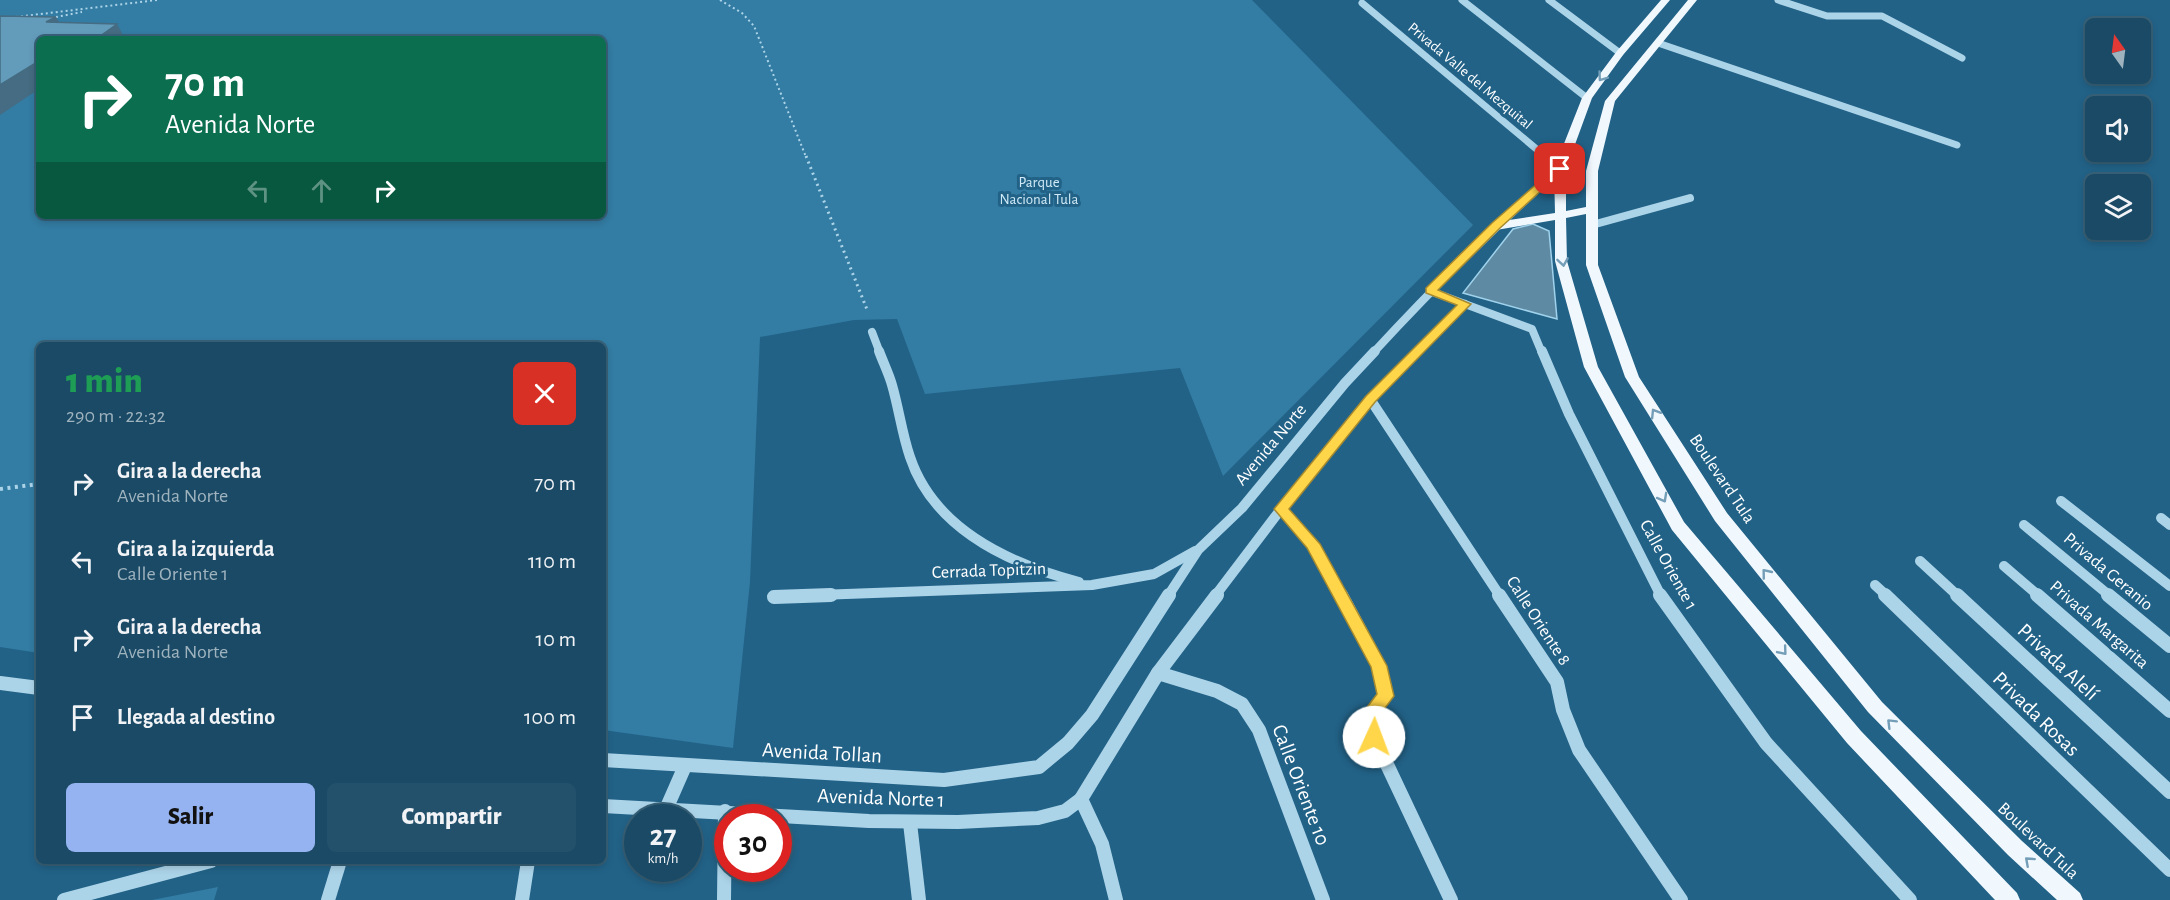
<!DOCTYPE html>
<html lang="es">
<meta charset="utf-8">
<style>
:root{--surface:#1a4a65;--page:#23516b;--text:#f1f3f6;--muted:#9fb3bf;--line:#386279;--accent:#95b2f1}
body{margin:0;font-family:"Alegreya Sans",sans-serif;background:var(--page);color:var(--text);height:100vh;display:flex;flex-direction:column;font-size:22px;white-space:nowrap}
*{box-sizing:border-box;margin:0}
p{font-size:20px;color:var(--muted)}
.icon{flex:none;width:33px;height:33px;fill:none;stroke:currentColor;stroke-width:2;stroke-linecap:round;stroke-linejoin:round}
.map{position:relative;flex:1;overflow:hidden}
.drawer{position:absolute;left:36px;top:342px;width:570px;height:522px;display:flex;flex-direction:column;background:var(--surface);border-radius:9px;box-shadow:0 3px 9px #0003,0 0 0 2px var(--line)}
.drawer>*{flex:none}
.top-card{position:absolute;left:36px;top:36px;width:570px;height:183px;border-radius:9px;box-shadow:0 3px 9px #0003,0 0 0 2px var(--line);background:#0b6e4f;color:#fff;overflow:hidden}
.needle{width:39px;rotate:346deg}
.buttons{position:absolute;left:2085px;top:18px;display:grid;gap:12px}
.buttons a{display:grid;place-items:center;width:66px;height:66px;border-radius:9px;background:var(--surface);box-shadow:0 3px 9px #0003,0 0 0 2px var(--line);font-size:30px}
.speed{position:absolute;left:624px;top:804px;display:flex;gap:12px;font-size:30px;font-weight:700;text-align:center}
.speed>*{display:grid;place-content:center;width:78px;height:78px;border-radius:50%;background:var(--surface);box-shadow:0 3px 9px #0003,0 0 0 2px var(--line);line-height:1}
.speed small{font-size:15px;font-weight:400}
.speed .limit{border:9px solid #d22;background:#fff;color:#111}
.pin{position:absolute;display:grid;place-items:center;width:51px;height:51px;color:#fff;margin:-26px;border-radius:12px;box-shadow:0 3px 9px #0006}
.me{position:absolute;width:66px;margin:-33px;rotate:2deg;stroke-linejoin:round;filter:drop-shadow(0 0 4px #0008)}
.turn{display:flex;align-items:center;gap:21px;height:126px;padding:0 30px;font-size:27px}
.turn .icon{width:78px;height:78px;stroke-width:2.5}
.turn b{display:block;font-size:42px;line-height:51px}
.lanes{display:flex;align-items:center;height:57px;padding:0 30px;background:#0003;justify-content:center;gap:30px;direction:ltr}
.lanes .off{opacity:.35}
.round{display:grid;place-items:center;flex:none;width:63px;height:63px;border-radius:9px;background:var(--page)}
.head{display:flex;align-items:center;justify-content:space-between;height:102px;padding:0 30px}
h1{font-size:36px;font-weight:800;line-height:45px;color:#1e9e55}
.primary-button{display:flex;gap:12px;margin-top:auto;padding:12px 30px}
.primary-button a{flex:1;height:69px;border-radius:9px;background:var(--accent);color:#111;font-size:24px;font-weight:800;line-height:69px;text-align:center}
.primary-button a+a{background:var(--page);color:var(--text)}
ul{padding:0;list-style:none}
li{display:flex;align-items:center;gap:18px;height:78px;padding:0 30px}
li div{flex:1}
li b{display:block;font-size:22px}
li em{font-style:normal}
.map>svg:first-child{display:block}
</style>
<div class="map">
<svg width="2170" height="900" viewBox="0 0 2170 900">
<rect width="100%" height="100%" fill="#226287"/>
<g fill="#337ca3" fill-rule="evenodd">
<path d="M0,0h1252l221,225 -250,251 -43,-108 -255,26 -28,-75 -43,1 -94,17 -10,245 -17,166 -130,-18v-385h-564v308l-39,-6zM39,39h564v177h-564z"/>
<path d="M218,887l-4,13h-62z"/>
</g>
<path fill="#5e8aa4" stroke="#a0d2eb" stroke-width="1.5" d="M1533,224l16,7 8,88 -94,-26 50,-64z"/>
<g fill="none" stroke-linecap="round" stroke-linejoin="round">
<g stroke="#acd4e9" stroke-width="2" stroke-dasharray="2 3" stroke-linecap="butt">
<path d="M720,0l22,13 12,13 52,131"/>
<path d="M16,17l141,-17"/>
<path d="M51,18l31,-6"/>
</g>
<path stroke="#acd4e9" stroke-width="3" stroke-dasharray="2 4" stroke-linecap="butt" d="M806,156l62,156"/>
<path stroke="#acd4e9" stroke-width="4" stroke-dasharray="3 4.5" stroke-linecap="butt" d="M0,489l39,-5"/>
<g stroke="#acd4e9" stroke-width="7">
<path d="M1462,0l125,98"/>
<path d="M1549,0l71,53"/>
<path d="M1778,0l49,16h55l80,42"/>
<path d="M1362,3l184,154"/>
<path d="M1658,43l299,102"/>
</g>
<g stroke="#acd4e9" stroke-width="8">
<path d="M1592,225l98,-27"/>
<path d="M1430,291l102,38 10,24"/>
<path d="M872,332l8,21"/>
<path d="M1373,353c60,-65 121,-126 187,-184l-16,-13"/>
<path d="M1416,353l49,-49"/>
</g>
<g stroke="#acd4e9" stroke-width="10">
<path d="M879,351c4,11 10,23 13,34 7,24 10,49 18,72 24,72 100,107 169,125"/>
<path d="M1542,351l27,63 92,182"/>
<path d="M1370,399l130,197"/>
<path d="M2061,501l109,85"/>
<path d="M1281,509l32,35 28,52"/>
<path d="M2161,518l9,7"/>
<path d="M2024,525l86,71"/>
<path d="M1920,561l38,35"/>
<path d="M2004,566l35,30"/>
<path d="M1875,585l12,11"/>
<path d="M791,596l301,-11 62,-11 41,-23"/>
<path d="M1168,596l30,-46 44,-42 103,-125 30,-32"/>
<path d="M1215,596l66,-87 89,-110 48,-48"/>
</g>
<g stroke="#acd4e9" stroke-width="14">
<path d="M1341,595l38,71 6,30 -14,18 3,23 77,163"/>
<path d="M1499,595l58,87 6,28 16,40 102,150"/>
<path d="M1660,595l106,148 144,157"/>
<path d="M1885,595l285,275"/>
<path d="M1957,595l213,197"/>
<path d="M2037,595l133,116"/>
<path d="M2108,595l62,51"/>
<path d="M774,597l57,-2"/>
<path d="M1158,673l59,18 25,13 17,26 64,170"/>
<path d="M0,683l39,5"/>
<path d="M603,760l341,20 95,-13 29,-24 24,-28 77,-120"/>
<path d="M1081,799l21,45 14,56"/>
<path d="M603,806l266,15 89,1 80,-4 27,-7 16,-12 77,-126 59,-78"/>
<path d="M667,807l18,-41"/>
<path d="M910,823l9,77"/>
<path d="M64,900l147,-39"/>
<path d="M328,900l12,-39"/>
<path d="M522,900l6,-39"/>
<path d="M724,900l1,-89"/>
</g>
<path fill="#f0f8fe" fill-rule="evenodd" d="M1661,0h9l-47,55 -31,43 -26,71v42l20,-4v-36l19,-70 83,-101h9l-82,101 -17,70v94l41,112 88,136 155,189 140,139 58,52 3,7h-26l-49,-45 -140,-143 -153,-191 -90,-144 -39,-112v-51l-20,4 1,43 31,106 86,155 177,209 156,162 3,7h-25l-148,-157 -175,-213 -88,-163 -29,-106v-41l-59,10 -6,-4 6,-4 59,-9 -1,-44 28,-71 35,-47z"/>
</g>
<g fill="#456c82">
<path d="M56,17l11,19 -21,-14z"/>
<path d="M117,24l8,15h-29z"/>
<path d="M39,61v28l-39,26v-30z"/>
</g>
<path fill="#639bba" stroke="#456c82" stroke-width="1.5" d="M0,16l56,1 -10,5 71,2 -21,15h-57v22l-39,24z"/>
<defs><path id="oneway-chevron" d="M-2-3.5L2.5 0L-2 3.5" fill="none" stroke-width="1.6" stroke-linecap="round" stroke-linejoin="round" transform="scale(1.5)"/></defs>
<g stroke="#749eb7">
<use href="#oneway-chevron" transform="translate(1602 77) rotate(126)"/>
<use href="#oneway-chevron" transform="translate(1563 262) rotate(81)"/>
<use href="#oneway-chevron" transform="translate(1655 413) rotate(-122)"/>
<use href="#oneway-chevron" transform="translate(1663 498) rotate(61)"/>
<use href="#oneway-chevron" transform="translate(1766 573) rotate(-129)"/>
<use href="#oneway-chevron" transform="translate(1783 651) rotate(50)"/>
<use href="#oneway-chevron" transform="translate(1891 723) rotate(-135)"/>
<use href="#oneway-chevron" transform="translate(2029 861) rotate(-138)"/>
</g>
<path fill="#ffd54a" stroke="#a68a30" stroke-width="1.5" d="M1556,167l9,2 -65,59 -62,62 33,14 -96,98 -86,107 31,35 67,122 7,30 -15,20 3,21 -2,5 -6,3 -6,-3 -6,-28 15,-20 -6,-27 -64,-119 -33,-39 92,-113 91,-91 -31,-12v-5l66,-65z"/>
<g text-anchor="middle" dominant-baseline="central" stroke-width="6" stroke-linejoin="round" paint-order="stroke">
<g font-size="15" fill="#fff" stroke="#226287">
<text transform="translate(1470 76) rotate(40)">Privada Valle del Mezquital</text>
</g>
<g font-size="15" fill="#d0eaf7" stroke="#226287">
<text x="1039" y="182">Parque<tspan x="1039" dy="17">Nacional Tula</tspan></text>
</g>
<g font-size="18" fill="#fff" stroke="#226287">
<text transform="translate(1271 445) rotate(-50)">Avenida Norte</text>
<text transform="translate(1722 479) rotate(56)">Boulevard Tula</text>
<text transform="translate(1668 565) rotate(61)">Calle Oriente 1</text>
<text transform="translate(989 571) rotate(-2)">Cerrada Topitzin</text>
<text transform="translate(2108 572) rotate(40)">Privada Geranio</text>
<text transform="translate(1538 621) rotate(57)">Calle Oriente 8</text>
<text transform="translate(2099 625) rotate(41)">Privada Margarita</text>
<text transform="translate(2038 841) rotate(43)">Boulevard Tula</text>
</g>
<g font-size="21" fill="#fff" stroke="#226287">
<text transform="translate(2058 662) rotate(43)">Privada Alelí</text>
<text transform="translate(2036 714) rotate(44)">Privada Rosas</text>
<text transform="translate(822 753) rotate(3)">Avenida Tollan</text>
<text transform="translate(1301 785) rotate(69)">Calle Oriente 10</text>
<text transform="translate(881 798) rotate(2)">Avenida Norte 1</text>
</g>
</g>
</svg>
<div class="buttons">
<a><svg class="needle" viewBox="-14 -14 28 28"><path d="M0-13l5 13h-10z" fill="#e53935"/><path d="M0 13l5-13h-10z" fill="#9fb3bf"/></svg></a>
<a><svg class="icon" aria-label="sound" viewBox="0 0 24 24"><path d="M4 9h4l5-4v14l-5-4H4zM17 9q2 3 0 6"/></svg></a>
<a><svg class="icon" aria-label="layers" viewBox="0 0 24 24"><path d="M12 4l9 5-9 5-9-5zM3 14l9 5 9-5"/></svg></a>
</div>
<div class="speed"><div>27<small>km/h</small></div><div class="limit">30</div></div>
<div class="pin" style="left:1560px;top:169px;background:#d93025"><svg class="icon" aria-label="arrive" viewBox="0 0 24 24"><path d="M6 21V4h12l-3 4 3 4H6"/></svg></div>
<svg class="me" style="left:1374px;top:737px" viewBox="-20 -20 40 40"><circle r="19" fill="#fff"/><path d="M0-13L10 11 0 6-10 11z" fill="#ffd54a"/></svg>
<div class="top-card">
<div class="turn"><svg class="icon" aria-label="right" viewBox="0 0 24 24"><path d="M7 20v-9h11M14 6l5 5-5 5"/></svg><div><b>70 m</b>Avenida Norte</div></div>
<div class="lanes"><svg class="icon off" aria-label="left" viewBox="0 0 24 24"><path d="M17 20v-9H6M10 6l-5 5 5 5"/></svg><svg class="icon off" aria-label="ahead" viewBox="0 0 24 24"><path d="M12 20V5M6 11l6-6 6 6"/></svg><svg class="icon" aria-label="right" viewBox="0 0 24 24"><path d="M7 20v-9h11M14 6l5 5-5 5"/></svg></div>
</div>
<section class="drawer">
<div class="head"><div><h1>1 min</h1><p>290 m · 22:32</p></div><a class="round" style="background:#d93025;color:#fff"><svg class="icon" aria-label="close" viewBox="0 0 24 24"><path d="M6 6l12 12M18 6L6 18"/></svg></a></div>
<ul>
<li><svg class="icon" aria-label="right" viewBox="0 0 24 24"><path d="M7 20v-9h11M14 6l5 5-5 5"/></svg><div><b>Gira a la derecha</b><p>Avenida Norte</p></div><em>70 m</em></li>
<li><svg class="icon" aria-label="left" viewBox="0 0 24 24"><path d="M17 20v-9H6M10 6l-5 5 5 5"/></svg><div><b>Gira a la izquierda</b><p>Calle Oriente 1</p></div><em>110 m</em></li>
<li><svg class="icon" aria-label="right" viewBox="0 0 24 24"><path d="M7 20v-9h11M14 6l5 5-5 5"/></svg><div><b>Gira a la derecha</b><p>Avenida Norte</p></div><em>10 m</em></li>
<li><svg class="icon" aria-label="arrive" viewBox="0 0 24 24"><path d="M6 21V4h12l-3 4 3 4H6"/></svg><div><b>Llegada al destino</b></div><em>100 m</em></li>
</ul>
<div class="primary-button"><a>Salir</a><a>Compartir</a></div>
</section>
</div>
